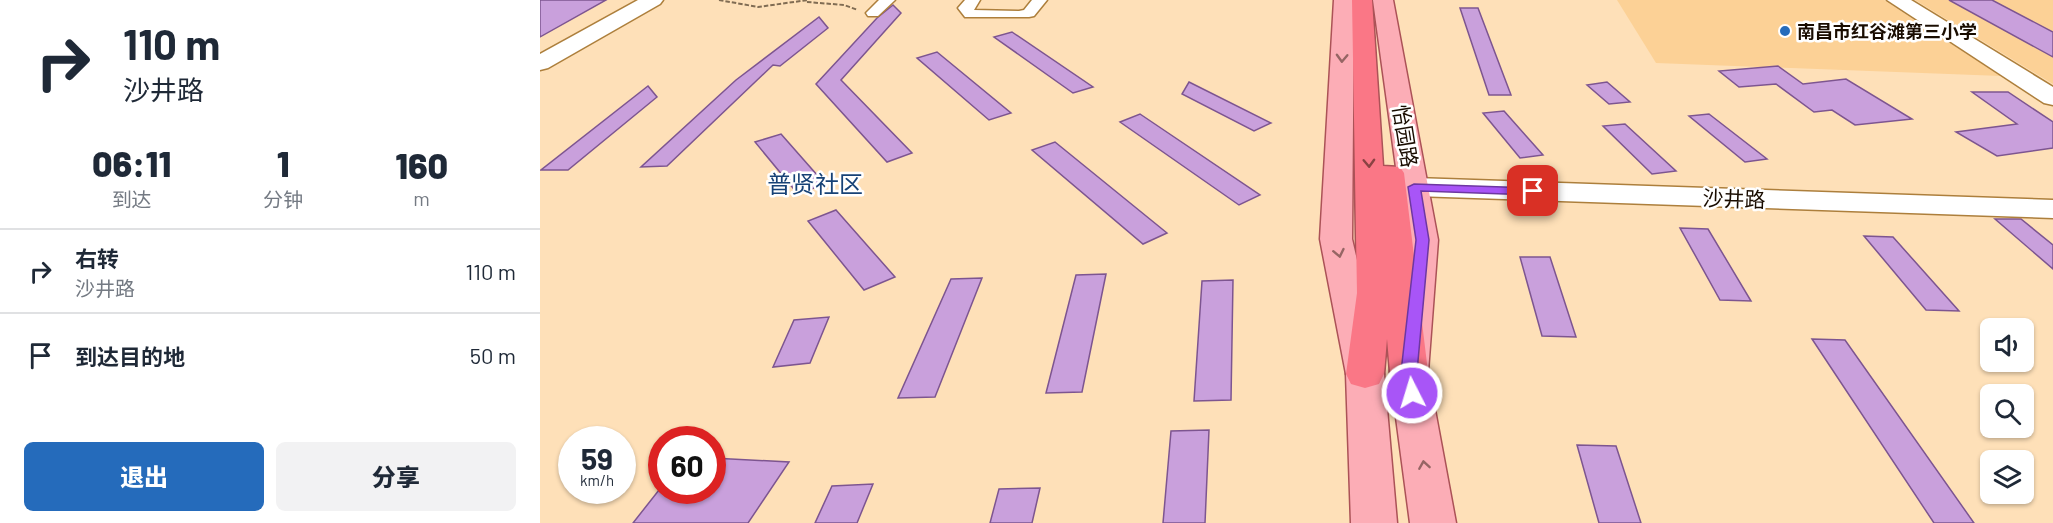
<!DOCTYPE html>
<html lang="zh">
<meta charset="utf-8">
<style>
:root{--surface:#fff;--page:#f2f2f3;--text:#1f2937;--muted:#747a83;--line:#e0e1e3;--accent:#256bbb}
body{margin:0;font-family:Barlow,"Noto Sans SC",sans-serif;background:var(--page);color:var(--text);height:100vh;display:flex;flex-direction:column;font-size:22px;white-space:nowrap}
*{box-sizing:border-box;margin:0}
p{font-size:20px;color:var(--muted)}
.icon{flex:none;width:33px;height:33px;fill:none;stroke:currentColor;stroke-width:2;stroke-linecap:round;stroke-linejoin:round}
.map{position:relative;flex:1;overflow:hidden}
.sheet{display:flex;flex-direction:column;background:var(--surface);width:540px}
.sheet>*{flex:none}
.banner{background:#fff;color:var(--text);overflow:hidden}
.controls{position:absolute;left:1440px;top:318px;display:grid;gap:12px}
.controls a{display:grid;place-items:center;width:54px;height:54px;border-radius:9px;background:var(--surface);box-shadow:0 2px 4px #0004;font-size:30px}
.speed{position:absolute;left:18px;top:426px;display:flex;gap:12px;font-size:30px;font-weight:700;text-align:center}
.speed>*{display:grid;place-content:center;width:78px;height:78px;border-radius:50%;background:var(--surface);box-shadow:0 2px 4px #0004;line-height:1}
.speed small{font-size:15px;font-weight:400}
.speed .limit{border:9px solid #d22;background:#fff;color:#111}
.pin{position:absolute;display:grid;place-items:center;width:51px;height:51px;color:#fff;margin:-26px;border-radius:12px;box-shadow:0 3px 9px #0006}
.me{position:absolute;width:66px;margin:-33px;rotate:355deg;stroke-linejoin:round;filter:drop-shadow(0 0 4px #0008)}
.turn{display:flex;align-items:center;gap:21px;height:126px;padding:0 24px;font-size:27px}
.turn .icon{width:78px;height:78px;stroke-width:2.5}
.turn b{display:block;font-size:42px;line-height:51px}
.eta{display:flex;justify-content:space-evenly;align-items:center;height:102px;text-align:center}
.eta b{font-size:36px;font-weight:800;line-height:42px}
.primary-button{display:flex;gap:12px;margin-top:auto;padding:12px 24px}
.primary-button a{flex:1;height:69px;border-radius:9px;background:var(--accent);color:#fff;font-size:24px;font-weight:800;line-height:69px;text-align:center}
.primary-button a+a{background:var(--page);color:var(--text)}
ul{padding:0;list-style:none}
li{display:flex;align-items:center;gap:18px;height:84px;padding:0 24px;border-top:2px solid var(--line)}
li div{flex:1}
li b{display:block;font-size:22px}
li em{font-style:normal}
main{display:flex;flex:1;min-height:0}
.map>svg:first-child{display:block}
</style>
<main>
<section class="sheet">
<div class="banner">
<div class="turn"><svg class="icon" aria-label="right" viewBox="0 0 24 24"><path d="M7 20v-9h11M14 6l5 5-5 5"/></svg><div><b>110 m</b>沙井路</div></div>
</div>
<div class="eta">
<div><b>06:11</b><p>到达</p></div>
<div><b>1</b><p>分钟</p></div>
<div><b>160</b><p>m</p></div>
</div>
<ul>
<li><svg class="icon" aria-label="right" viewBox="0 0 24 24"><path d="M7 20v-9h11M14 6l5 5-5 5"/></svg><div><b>右转</b><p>沙井路</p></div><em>110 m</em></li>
<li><svg class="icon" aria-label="arrive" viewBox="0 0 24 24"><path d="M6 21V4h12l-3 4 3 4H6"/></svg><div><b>到达目的地</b></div><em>50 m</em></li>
</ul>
<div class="primary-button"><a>退出</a><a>分享</a></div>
</section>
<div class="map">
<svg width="1513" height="523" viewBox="0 0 1513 523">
<rect width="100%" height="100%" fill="#fee0b8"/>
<g fill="#fcd196">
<path d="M1077,0h267l117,76 -345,-13z"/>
<path d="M1375,0h138v84z"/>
</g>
<g fill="#c9a0dc" stroke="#7d5590" stroke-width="1.5">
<path d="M0,0h66l-66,37z"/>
<path d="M1409,0h43l61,32v25z"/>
<path d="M353,5l8,8 -60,67 71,73 -25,9 -71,-78 61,-66z"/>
<path d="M920,8h18l33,87h-22z"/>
<path d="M279,17l9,11 -48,38 -7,-1 -106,101 -26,1 95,-87z"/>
<path d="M472,32l81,55 -20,6 -79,-56z"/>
<path d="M397,52l74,61 -22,7 -72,-62z"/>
<path d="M1238,66l25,18 43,-5 66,40 -57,6 -23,-15 -18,2 -38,-28 -37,3 -20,-16z"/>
<path d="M649,82l82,41 -17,8 -72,-37z"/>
<path d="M1067,82l23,20 -21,2 -22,-19z"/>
<path d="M108,86l9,11 -89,73h-27z"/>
<path d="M1432,92h36l45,30v26l-56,8 -41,-24 61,-8z"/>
<path d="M964,111l39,44 -23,3 -37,-45z"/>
<path d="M600,114l120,81 -21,10 -119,-83z"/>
<path d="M1169,114l58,45 -22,3 -56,-46z"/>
<path d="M1085,124l51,47 -24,3 -49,-48z"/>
<path d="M241,134l44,50 -27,10 -43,-52z"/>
<path d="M515,142l112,91 -24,11 -111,-94z"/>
<path d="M296,210l59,67 -31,13 -56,-69z"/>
<path d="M1455,219h26l32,26v24z"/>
<path d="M1140,228l28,1 43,72 -31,-1z"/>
<path d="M1324,236l29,1 66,74 -33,-1z"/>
<path d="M980,257h30l26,80 -34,-1z"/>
<path d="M566,274l-24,118 -36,1 30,-118z"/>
<path d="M442,278l-47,119 -37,1 53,-119z"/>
<path d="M693,280l-2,120 -37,1 8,-120z"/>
<path d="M289,317l-19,46 -37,4 21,-47z"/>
<path d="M1272,339l33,1 129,183h-40z"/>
<path d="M669,430l-4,93h-42l8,-92z"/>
<path d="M1037,445l39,1 25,77h-42z"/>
<path d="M172,458l77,4 -41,61h-115l26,-33h53z"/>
<path d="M333,484l-16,39h-42l17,-37z"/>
<path d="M500,488l-8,35h-42l9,-34z"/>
</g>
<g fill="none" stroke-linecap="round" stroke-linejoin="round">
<g stroke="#ad7f3c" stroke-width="3">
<g id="street">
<path d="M339,0h16l-17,16h-10l-2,-3z"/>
<path d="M425,0h15l-6,10 45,1 5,-1 8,-10h15l-13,16 -5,1h-64l-7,-9z"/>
</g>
</g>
<g stroke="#ad7f3c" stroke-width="3">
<g id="secondary">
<path d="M98,0h25l-3,4 -112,64 -8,2v-16z"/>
<path d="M1347,0h24l142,87v18l-9,-2z"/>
<path d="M875,178l638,22v18l-638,-22 -10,-3 -5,-6 5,-6z"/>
</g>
</g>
<g stroke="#ab5257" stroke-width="3">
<g id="primary">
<path d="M794,0h20l-2,239 32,135 13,149h-46l-5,-149 -26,-135z"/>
<path d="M833,0h20l45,240 -10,132 28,151h-46l-20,-151 16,-132z"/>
</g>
</g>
<g stroke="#ab5257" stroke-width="3">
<path id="highway" d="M812,0h20l11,166 17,1 4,6 24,199 -5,10 -14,4 -14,-4 -5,-10 -3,-33 -3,35 -5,10 -14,4 -14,-4 -5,-10 11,-81z"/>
</g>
<g stroke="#806c53" stroke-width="2" stroke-dasharray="4.5 2" stroke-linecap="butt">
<path d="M179,0l39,7 50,-7"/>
<path d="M267,2l37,3 14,5"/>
</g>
<use href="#street" fill="#fff" fill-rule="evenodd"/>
<use href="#secondary" fill="#fff" fill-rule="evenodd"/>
<use href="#primary" fill="#fcadb6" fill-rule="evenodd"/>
<use href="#highway" fill="#fa7786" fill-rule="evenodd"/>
</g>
<defs><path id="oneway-chevron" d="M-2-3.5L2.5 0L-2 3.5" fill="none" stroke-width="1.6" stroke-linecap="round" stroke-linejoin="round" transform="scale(1.5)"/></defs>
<g stroke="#966564">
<use href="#oneway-chevron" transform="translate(802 58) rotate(92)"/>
<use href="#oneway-chevron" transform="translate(799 253) rotate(78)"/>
<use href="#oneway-chevron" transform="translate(884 465) rotate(-99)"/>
</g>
<use stroke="#8a4243" href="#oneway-chevron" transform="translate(829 163) rotate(88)"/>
<path fill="#a855f7" stroke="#6d37a1" stroke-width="1.5" d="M874,184l119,4 6,3 -6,4 -112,-4 8,49 -12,132 3,21 -8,6 -8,-6 -3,-21 15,-132 -8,-53z"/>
<circle fill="#256bbb" stroke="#fff" stroke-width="2" cx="1245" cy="31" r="6"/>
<g text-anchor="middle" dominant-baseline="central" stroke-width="5" stroke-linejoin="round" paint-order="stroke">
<g font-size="18" font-weight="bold" fill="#190c00" stroke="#fff" text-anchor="start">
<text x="1257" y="31">南昌市红谷滩第三小学</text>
</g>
<g font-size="21" fill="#190c00" stroke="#fff">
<text transform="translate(866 136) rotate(81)">怡园路</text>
<text transform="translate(1194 198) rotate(2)">沙井路</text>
</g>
<g font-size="24" fill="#174276" stroke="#fff">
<text x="275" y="183">普贤社区</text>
</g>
</g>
</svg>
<div class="controls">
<a><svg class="icon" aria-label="sound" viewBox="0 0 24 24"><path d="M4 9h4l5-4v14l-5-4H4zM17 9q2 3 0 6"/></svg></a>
<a><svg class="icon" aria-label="search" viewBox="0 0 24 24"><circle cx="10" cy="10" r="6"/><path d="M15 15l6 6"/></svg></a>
<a><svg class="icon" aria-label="layers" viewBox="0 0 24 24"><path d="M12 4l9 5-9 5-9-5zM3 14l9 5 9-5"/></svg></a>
</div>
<div class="speed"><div>59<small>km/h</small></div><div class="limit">60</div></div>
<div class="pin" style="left:993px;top:191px;background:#d93025"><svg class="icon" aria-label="arrive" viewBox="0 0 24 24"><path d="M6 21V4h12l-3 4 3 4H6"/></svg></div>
<svg class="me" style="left:872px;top:393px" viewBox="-20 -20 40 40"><circle r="17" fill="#a855f7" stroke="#fff" stroke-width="3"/><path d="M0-11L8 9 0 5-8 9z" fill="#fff"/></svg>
</div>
</main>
